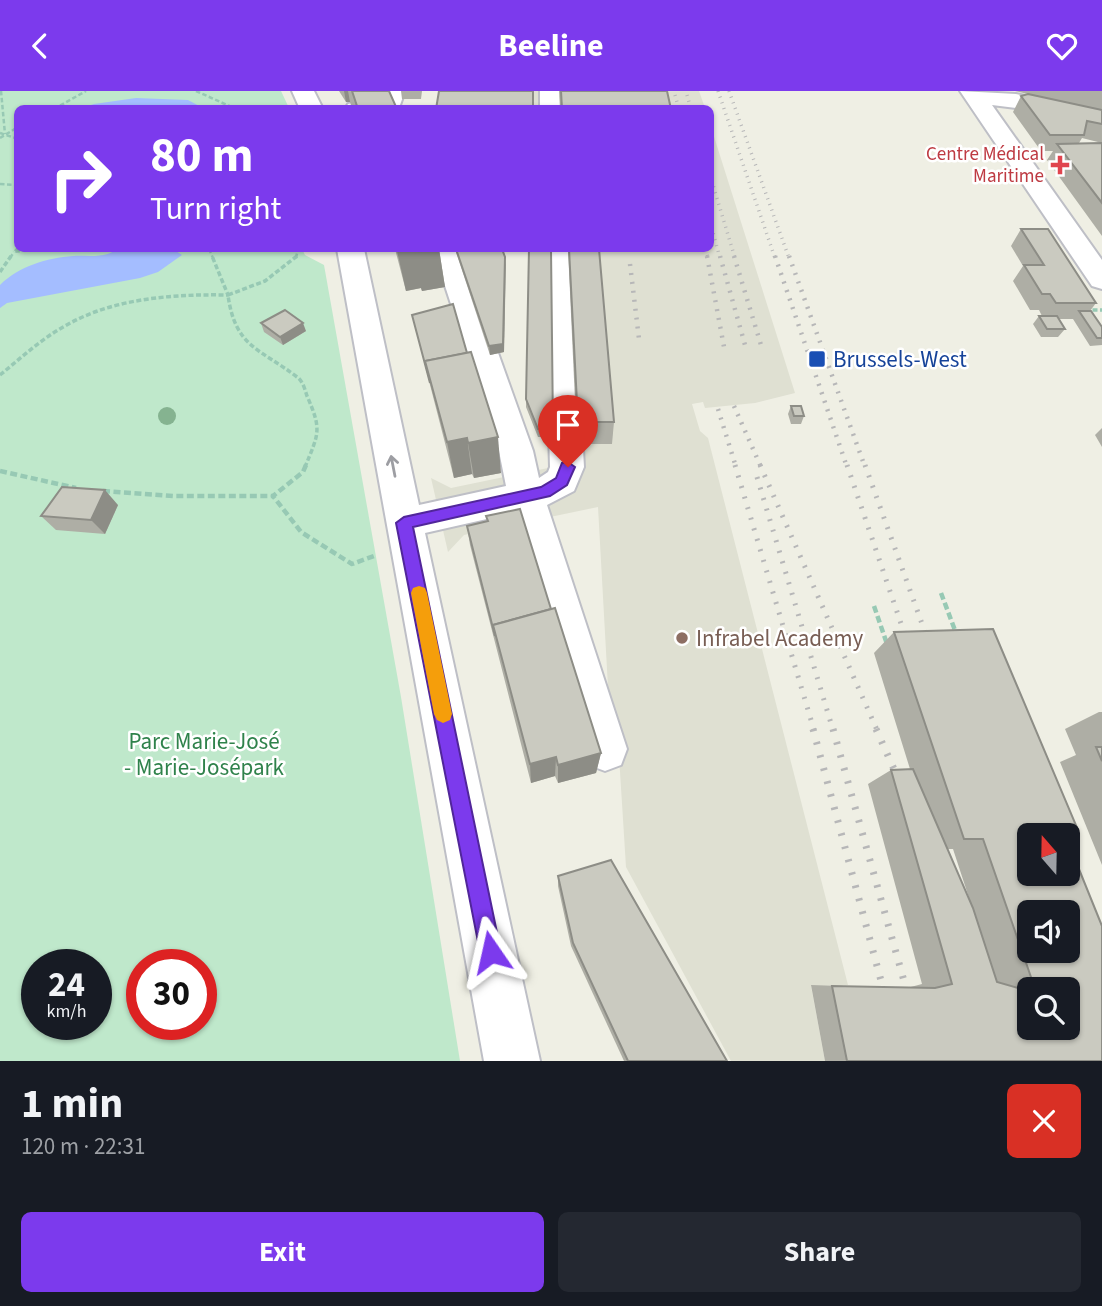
<!DOCTYPE html>
<meta charset="utf-8">
<style>
:root{--surface:#171b24;--page:#242831;--text:#f1f3f6;--muted:#9ea1a6;--accent:#7c3aed}
body{margin:0;font-family:"Source Sans 3",sans-serif;background:var(--page);color:var(--text);height:100vh;display:flex;flex-direction:column;font-size:26px;white-space:nowrap}
*{box-sizing:border-box;margin:0}
p{font-size:23px;color:var(--muted)}
.icon{flex:none;width:38px;height:38px;fill:none;stroke:currentColor;stroke-width:2;stroke-linecap:round;stroke-linejoin:round}
.map{position:relative;height:970px;overflow:hidden}
.sheet{display:flex;flex-direction:column;background:var(--surface);flex:1}
.sheet>*{flex:none}
.guide{position:absolute;left:14px;top:14px;width:700px;height:147px;border-radius:10px;box-shadow:0 2px 5px #0004;background:#7c3aed;color:#fff;overflow:hidden}
.needle{width:46px;rotate:340deg}
.tools{position:absolute;left:1017px;top:732px;display:grid;gap:14px}
.tools a{display:grid;place-items:center;width:63px;height:63px;border-radius:10px;background:var(--surface);box-shadow:0 2px 5px #0004;font-size:35px}
.speed{position:absolute;left:21px;top:858px;display:flex;gap:14px;font-size:35px;font-weight:700;text-align:center}
.speed>*{display:grid;place-content:center;width:91px;height:91px;border-radius:50%;background:var(--surface);box-shadow:0 2px 5px #0004;line-height:1}
.speed small{font-size:18px;font-weight:400}
.speed .limit{border:10px solid #d22;background:#fff;color:#111}
.pin{position:absolute;display:grid;place-items:center;width:60px;height:60px;color:#fff;margin:-72px -30px;border-radius:50% 50% 50% 0;rotate:-45deg;box-shadow:0 0 7px #0007}
.pin .icon{rotate:45deg}
.me{position:absolute;width:77px;margin:-38px;rotate:349deg;stroke-linejoin:round;filter:drop-shadow(0 0 5px #0008)}
.turn{display:flex;align-items:center;gap:24px;height:147px;padding:0 21px;font-size:32px}
.turn .icon{width:91px;height:91px;stroke-width:2.5}
.turn b{display:block;font-size:49px;line-height:60px}
.round{display:grid;place-items:center;flex:none;width:74px;height:74px;border-radius:10px;background:var(--page)}
.headline{display:flex;align-items:center;justify-content:space-between;height:119px;padding:0 21px}
h1{font-size:42px;font-weight:700;line-height:52px}
.cta{display:flex;gap:14px;margin-top:auto;padding:14px 21px}
.cta a{flex:1;height:80px;border-radius:10px;background:var(--accent);color:#fff;font-size:28px;font-weight:700;line-height:80px;text-align:center}
.cta a+a{background:var(--page);color:var(--text)}
header{display:flex;justify-content:space-between;align-items:center;height:91px;padding:0 21px;background:var(--accent);color:#fff;font-size:32px;font-weight:700}
.map>svg:first-child{display:block}
</style>
<header><svg class="icon" aria-label="back" viewBox="0 0 24 24"><path d="M15 5l-7 7 7 7"/></svg>Beeline<svg class="icon" aria-label="heart" viewBox="0 0 24 24"><path d="M12 20l-8-8c-3-5 5-10 8-4 3-6 11-1 8 4z"/></svg></header>
<div class="map">
<svg width="1102" height="970" viewBox="0 0 1102 970">
<rect width="100%" height="100%" fill="#efefe4"/>
<g fill="#dfe0d2">
<path d="M534,0h165l6,17 -171,1z"/>
<path d="M711,36l84,266 -40,10 -50,5 -2,-6 -11,2 8,27 8,7 140,547 -37,1 14,75h-94l-105,-194 -9,-143 -7,-1 -12,-216 -134,28 -16,17 -17,-74 20,10 102,-21 -2,-218h159z"/>
</g>
<path fill="#bfe8cb" fill-rule="evenodd" d="M0,0h281l8,17 -271,1v140h284l3,6 19,10 77,432 59,364h-460zM37,873h59v60h-59zM142,873h59v60h-59z"/>
<g fill="#a4bdff">
<path d="M136,7l52,2 15,8h-121l12,-4z"/>
<path d="M117,158h56l9,6 -24,17 -18,6 -133,25 -7,5v-23c19,-19 47,-27 73,-29 15,-1 31,3 44,-7z"/>
</g>
<g fill="none" stroke-linecap="round" stroke-linejoin="round">
<g stroke="#bebfc6" stroke-width="4">
<g id="minor">
<path d="M292,0h22l9,18h-23z"/>
<path d="M383,0h22l-5,14 -15,4h-40l3,-5 34,-8z"/>
<rect x="540" y="0" width="22" height="18"/>
<path d="M960,0l56,3 86,19v14l-86,-19 -24,-3 110,155v29l-10,-3z"/>
<path d="M337,158h27l55,256 87,-19 -7,-35 -66,-202h28l72,202 6,27 9,-6 2,-5 -6,-218h28l12,218 -10,24 -27,14 80,244 -6,16 -16,6 -16,-6 -76,-252 -88,20 115,528h-56z"/>
</g>
</g>
<g stroke="#97c9b4" stroke-width="2.5" stroke-dasharray="4.5 2.5" stroke-linecap="butt">
<path d="M1,0l4,43"/>
<path d="M196,0l40,18"/>
<path d="M54,18l32,-18"/>
<path d="M0,42l18,6"/>
<path d="M0,47l18,-11"/>
<path d="M0,93l18,1"/>
<path d="M18,157l-4,4 22,-3"/>
<path d="M209,158l4,9"/>
<path d="M10,167l4,-6"/>
<path d="M296,167l2,-9"/>
</g>
<g stroke="#97c9b4" stroke-width="3.5" stroke-dasharray="5 2.5" stroke-linecap="butt">
<path d="M297,165l-32,25 -37,14c7,53 33,54 69,82 6,4 8,13 10,19 15,34 12,37 -2,71"/>
<path d="M0,181l11,-16"/>
<path d="M1085,219h17"/>
<path d="M0,284c21,-17 41,-36 65,-49 48,-28 108,-32 163,-31l-16,-39"/>
</g>
<g stroke="#97c9b4" stroke-width="4.5" stroke-dasharray="7 3.5" stroke-linecap="butt">
<path d="M306,374l-3,7 -30,24 28,36 51,32 22,-8"/>
<path d="M0,380l76,17"/>
<path d="M103,400l70,5h100"/>
<path d="M941,502l15,40"/>
<path d="M874,515l13,38"/>
</g>
<use href="#minor" fill="#fff" fill-rule="evenodd"/>
<g stroke="#b7b7b8" stroke-width="3.5" stroke-dasharray="1 5" stroke-linecap="butt">
<path d="M718,0l57,167"/>
<path d="M729,0l60,167"/>
<path d="M675,4l4,14"/>
<path d="M687,4l4,14"/>
<path d="M710,84l25,83"/>
<path d="M710,131l10,36"/>
<path d="M706,158l2,9"/>
</g>
<g stroke="#b7b7b8" stroke-width="4.5" stroke-dasharray="2 7" stroke-linecap="butt">
<path d="M707,165l17,91"/>
<path d="M720,165l25,89"/>
<path d="M734,165l27,89"/>
<path d="M775,165l72,211"/>
<path d="M789,165l76,211"/>
<path d="M630,173l9,75"/>
<path d="M734,315l27,61"/>
<path d="M718,318l18,58"/>
</g>
<g stroke="#b7b7b8" stroke-width="5" stroke-dasharray="2 9" stroke-linecap="butt">
<path d="M735,374l79,265"/>
<path d="M760,374l117,265"/>
<path d="M847,374l62,182"/>
<path d="M865,374l65,181"/>
<path d="M757,386l76,253"/>
</g>
<g stroke="#b7b7b8" stroke-width="7" stroke-dasharray="2.5 11" stroke-linecap="butt">
<path d="M813,638l70,259"/>
<path d="M833,638l73,259"/>
<path d="M876,638l26,58"/>
</g>
</g>
<circle fill="#85b390" cx="167" cy="325" r="9"/>
<g fill="#aeaea5" fill-rule="evenodd">
<path d="M339,0h50l8,18h-45l-2,-7h-4z"/>
<path d="M401,0h21l-1,8h-19z"/>
<path d="M559,0h108l4,18h-111z"/>
<path d="M1015,0h87v52l-20,-5 -3,5h23v93l-55,-76 6,-9h-12l-28,-39 8,-16 7,-2z"/>
<path d="M1021,138l75,74 -6,8 12,16v18l-12,1 -17,-27h-14l6,10 -7,8h-17l-8,-13 6,-8h3l-3,-6h-9l-17,-29 10,-15 -12,-20z"/>
<path d="M395,158h44l6,38 -23,4 -1,-3 -15,3z"/>
<path d="M455,158h47l3,8 1,8 -2,87 -14,3z"/>
<path d="M551,158l2,188h-15l-12,-30v-8z"/>
<path d="M568,158h31l15,173 -2,22h-35z"/>
<path d="M412,224l89,158 -27,5 -2,-4 -18,4z"/>
<path d="M261,232l45,8 -23,14 -19,-13z"/>
<path d="M791,315l13,10 -3,8h-10l-3,-10z"/>
<path d="M1102,337v19l-7,-12z"/>
<path d="M118,414l-13,29 -49,-4 -15,-14z"/>
<path d="M486,425l65,93 50,144 -5,20 -38,10 -3,-7 -24,7 -61,-238 -3,-19 20,-5z"/>
<path d="M894,541l184,198 -14,4 38,227h-277l-14,-76 96,3 15,-4 -54,-200 23,-14 19,-1 -36,-116zM947,758h6l18,55z"/>
<path d="M1099,621h3v153l-42,-103 16,-7 -11,-26z"/>
<path d="M558,785l169,185h-103l-53,-115 -13,-60z"/>
</g>
<g fill="#8d8d86">
<path d="M344,0h4l2,11h-4z"/>
<path d="M414,158h25l6,38 -23,4 -1,-3 -15,3 -9,-40z"/>
<path d="M505,166l-1,95 -14,3 -1,-9z"/>
<path d="M303,232l3,8 -23,14 -3,-8z"/>
<path d="M498,346l3,36 -27,5 -6,-35z"/>
<path d="M467,347l5,36 -18,4 -7,-36z"/>
<path d="M105,399l13,15 -13,29 -14,-14z"/>
<path d="M601,662l-5,20 -38,10v-18z"/>
<path d="M556,666l-1,19 -24,7 -1,-19z"/>
</g>
<g fill="#cacac0" stroke="#8d8d86" stroke-width="2" fill-rule="evenodd">
<path d="M352,0h37l8,18h-39z"/>
<path d="M439,0h94v18h-97z"/>
<path d="M561,0h106l4,18h-109z"/>
<path d="M1028,3l74,16v14l-15,-3 -3,14h-34l-29,-39z"/>
<path d="M1102,52v60l-45,-59z"/>
<path d="M1021,138h27l48,74h-40l-6,-9h-8l-18,-29h20z"/>
<path d="M397,158h17l-17,2z"/>
<path d="M414,158h19l-18,3z"/>
<path d="M456,158h46l3,8 -2,87 -14,2z"/>
<path d="M529,158h22l2,180h-15l-12,-30z"/>
<path d="M569,158h30l15,173h-36z"/>
<path d="M453,213l14,49 -42,8 5,22 -18,-68z"/>
<path d="M285,219l18,13 -23,14 -19,-14z"/>
<path d="M1079,220h12l11,16v11h-5z"/>
<path d="M1039,225h18l8,13h-18z"/>
<path d="M471,261l27,85 -30,6 -1,-5 -20,4 -22,-81z"/>
<path d="M791,315h10l3,10h-10z"/>
<path d="M62,396l43,3 -14,30 -50,-4z"/>
<path d="M520,418l31,100 -58,16 2,11 -28,-110 21,-5 -2,-5z"/>
<path d="M555,517l46,145 -43,12 -2,-8 -26,7 -37,-139z"/>
<path d="M993,538l85,201 -15,1 1,4h-35v38h39v-31l34,84v135h-255l-15,-75 103,2 17,-4 -61,-214 22,-1 60,139 24,74 21,6 14,-8 -49,-141h-19l-70,-207zM1029,821h39v38h-39zM1029,898h39v38h-39z"/>
<path d="M1096,656h6v14z"/>
<path d="M611,769l116,201h-99l-55,-118 -15,-67z"/>
</g>
<defs><path id="oneway-shaft" d="M-6 0H5M1.5-3L5.5 0L1.5 3" fill="none" stroke-width="1.6" stroke-linecap="round" stroke-linejoin="round" transform="scale(1.75)"/></defs>
<use stroke="#9d9ea3" href="#oneway-shaft" transform="translate(393 375) rotate(-101)"/>
<path fill="#7c3aed" stroke="#51269a" stroke-width="2" d="M568,371l7,5 -8,18 -17,11 -137,31 88,425 -3,8 -7,3 -8,-3 -3,-8 -84,-429 8,-6 137,-30 15,-9 6,-15z"/>
<path fill="#f59e0b" d="M419,495l6,2 2,5 25,121 -2,6 -7,3 -6,-3 -3,-6 -23,-121 2,-5z"/>
<path fill="#e0444e" stroke="#fff" stroke-width="2.5" d="M1056.5 63.5h7v7h7v7h-7v7h-7v-7h-7v-7h7z"/>
<rect fill="#1a4fb4" stroke="#fff" stroke-width="2.5" x="808" y="259" width="18" height="18" rx="3.5"/>
<circle fill="#8d6e63" stroke="#fff" stroke-width="2.5" cx="682" cy="547" r="7"/>
<g text-anchor="middle" dominant-baseline="central" stroke-width="5" stroke-linejoin="round" paint-order="stroke">
<g font-size="19" fill="#be3a42" stroke="#fff" text-anchor="end">
<text x="1044" y="63">Centre Médical<tspan x="1044" dy="22">Maritime</tspan></text>
</g>
<g font-size="23" fill="#164399" stroke="#fff" text-anchor="start">
<text x="833" y="268">Brussels-West</text>
</g>
<g font-size="23" fill="#785e54" stroke="#fff" text-anchor="start">
<text x="696" y="547">Infrabel Academy</text>
</g>
<g font-size="23" fill="#2f824b" stroke="#fff">
<text x="204" y="650">Parc Marie-José<tspan x="204" dy="26">- Marie-Josépark</tspan></text>
</g>
</g>
</svg>
<div class="tools">
<a><svg class="needle" viewBox="-14 -14 28 28"><path d="M0-13l5 13h-10z" fill="#e53935"/><path d="M0 13l5-13h-10z" fill="#9ea1a6"/></svg></a>
<a><svg class="icon" aria-label="sound" viewBox="0 0 24 24"><path d="M4 9h4l5-4v14l-5-4H4zM17 9q2 3 0 6"/></svg></a>
<a><svg class="icon" aria-label="search" viewBox="0 0 24 24"><circle cx="10" cy="10" r="6"/><path d="M15 15l6 6"/></svg></a>
</div>
<div class="speed"><div>24<small>km/h</small></div><div class="limit">30</div></div>
<div class="pin" style="left:568px;top:376px;background:#d93025"><svg class="icon" aria-label="arrive" viewBox="0 0 24 24"><path d="M6 21V4h12l-3 4 3 4H6"/></svg></div>
<svg class="me" style="left:491px;top:861px" viewBox="-20 -20 40 40"><path d="M0-17L14 15 0 8-14 15z" fill="#7c3aed" stroke="#fff" stroke-width="4"/></svg>
<div class="guide">
<div class="turn"><svg class="icon" aria-label="right" viewBox="0 0 24 24"><path d="M7 20v-9h11M14 6l5 5-5 5"/></svg><div><b>80 m</b>Turn right</div></div>
</div>
</div>
<section class="sheet">
<div class="headline"><div><h1>1 min</h1><p>120 m · 22:31</p></div><a class="round" style="background:#d93025;color:#fff"><svg class="icon" aria-label="close" viewBox="0 0 24 24"><path d="M6 6l12 12M18 6L6 18"/></svg></a></div>
<div class="cta"><a>Exit</a><a>Share</a></div>
</section>
